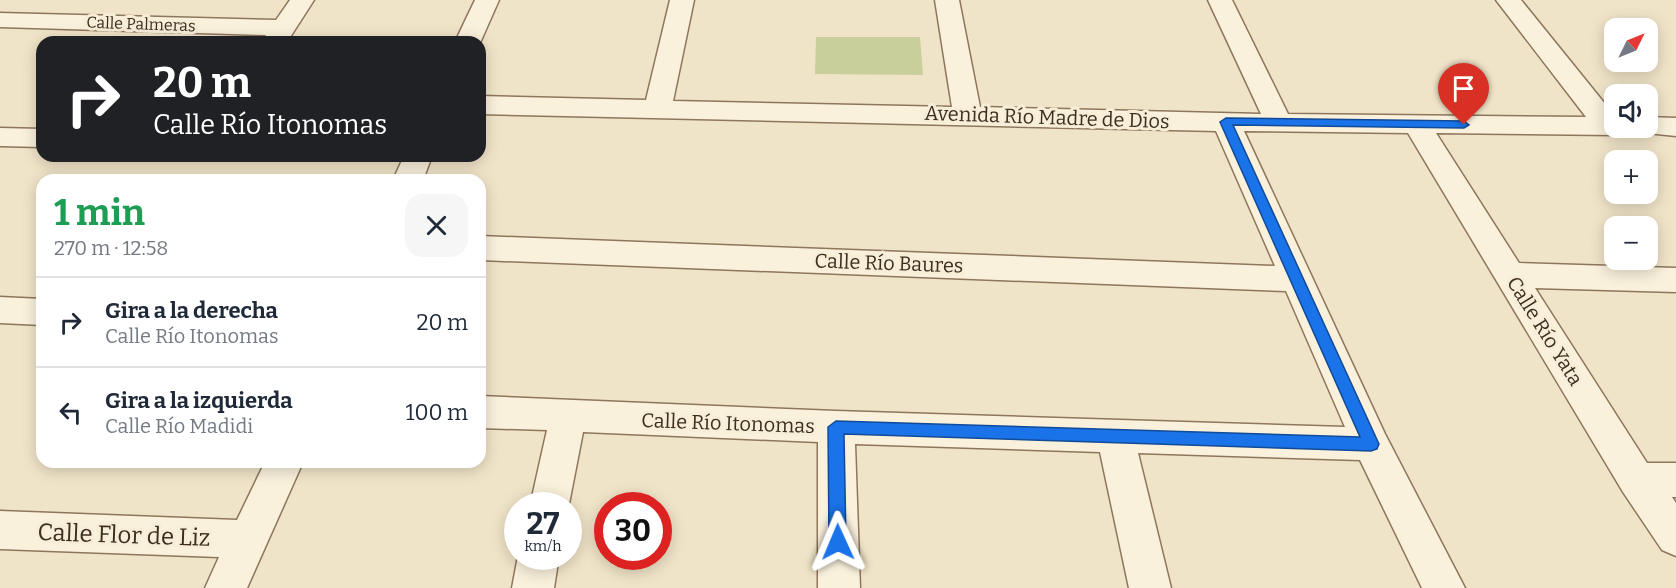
<!DOCTYPE html>
<html lang="es">
<meta charset="utf-8">
<style>
:root{--surface:#fff;--page:#f6f6f7;--text:#1f2937;--muted:#747a83;--line:#e0e1e3}
body{margin:0;font-family:Bitter,serif;background:var(--page);color:var(--text);height:100vh;display:flex;flex-direction:column;font-size:22px;white-space:nowrap}
*{box-sizing:border-box;margin:0}
p{font-size:20px;color:var(--muted)}
.icon{flex:none;width:33px;height:33px;fill:none;stroke:currentColor;stroke-width:2;stroke-linecap:round;stroke-linejoin:round}
.map{position:relative;flex:1;overflow:hidden}
.details{position:absolute;left:36px;top:174px;width:450px;height:294px;display:flex;flex-direction:column;background:var(--surface);border-radius:18px;box-shadow:0 3px 15px #0003}
.details>*{flex:none}
.hud{position:absolute;left:36px;top:36px;width:450px;height:126px;border-radius:18px;box-shadow:0 3px 15px #0003;background:#202124;color:#fff;overflow:hidden}
.needle{width:39px;rotate:47deg}
.buttons{position:absolute;left:1604px;top:18px;display:grid;gap:12px}
.buttons a{display:grid;place-items:center;width:54px;height:54px;border-radius:12px;background:var(--surface);box-shadow:0 3px 15px #0003;font-size:30px}
.speed{position:absolute;left:504px;top:492px;display:flex;gap:12px;font-size:30px;font-weight:700;text-align:center}
.speed>*{display:grid;place-content:center;width:78px;height:78px;border-radius:50%;background:var(--surface);box-shadow:0 3px 15px #0003;line-height:1}
.speed small{font-size:15px;font-weight:400}
.speed .limit{border:9px solid #d22;background:#fff;color:#111}
.pin{position:absolute;display:grid;place-items:center;width:51px;height:51px;color:#fff;margin:-62px -26px;border-radius:50% 50% 50% 0;rotate:-45deg;box-shadow:0 0 6px #0007}
.pin .icon{rotate:45deg}
.me{position:absolute;width:66px;margin:-33px;rotate:359deg;stroke-linejoin:round;filter:drop-shadow(0 0 4px #0008)}
.turn{display:flex;align-items:center;gap:21px;height:126px;padding:0 18px;font-size:27px}
.turn .icon{width:78px;height:78px;stroke-width:2.5}
.turn b{display:block;font-size:42px;line-height:51px}
.round{display:grid;place-items:center;flex:none;width:63px;height:63px;border-radius:18px;background:var(--page)}
.headline{display:flex;align-items:center;justify-content:space-between;height:102px;padding:0 18px}
h1{font-size:36px;font-weight:700;line-height:45px;color:#1e9e55}
ul{padding:0;list-style:none}
li{display:flex;align-items:center;gap:18px;height:90px;padding:0 18px;border-top:2px solid var(--line)}
li div{flex:1}
li b{display:block;font-size:22px}
li em{font-style:normal}
.map>svg:first-child{display:block}
</style>
<div class="map">
<svg width="1676" height="588" viewBox="0 0 1676 588">
<rect width="100%" height="100%" fill="#f0e4c8"/>
<path fill="#c9cf9b" d="M816,37h104l3,38 -108,-1z"/>
<g fill="none" stroke-linecap="round" stroke-linejoin="round">
<g stroke="#8d765c" stroke-width="3">
<g id="minor">
<path d="M290,0h24l-27,42h-26l5,-7 -266,-8v-14l276,7z"/>
<path d="M475,0h24l-19,43 -25,-1z"/>
<path d="M670,0h24l-21,101 279,6 -17,-107h24l21,107 281,7 -53,-114h24l56,114 298,3 -90,-117h25l93,115v13h13l-3,4 -10,3 -178,-2 83,130 157,5v24l-141,-4 112,175h29v34h-4l4,6v53l-14,-6 -39,-58 -215,-359 -164,-2 141,303 80,154h-43l-62,-128 -222,-7 33,135h-42l-29,-136 -245,-8 5,144h-42v-146l-235,-10 -15,77v-3h-38l17,-76 -67,-2v-32l356,15 509,16 -59,-136 -806,-31v-24l795,30 -59,-135 -736,-17v-18l166,4z"/>
<path d="M1647,117l29,1v18l-39,-4 -3,-4h13z"/>
<path d="M0,128l42,1v18l-42,-1z"/>
<path d="M404,156h28l-9,24h-30z"/>
<path d="M0,297l42,2v26l-42,-2z"/>
<path d="M265,462h38l-56,126h-42l14,-31 -219,-8v-38l237,9z"/>
<path d="M518,556h41l-5,32h-42z"/>
</g>
</g>
<use href="#minor" fill="#faf1dc" fill-rule="evenodd"/>
</g>
<path fill="#1a73e8" stroke="#114b97" stroke-width="1.5" d="M1226,118l238,3 5,4 -5,3 -231,-3 146,319 -2,5 -6,2 -527,-17 2,108 -2,6 -6,2 -6,-2 -3,-6 -1,-115 8,-6 524,16 -140,-315z"/>
<g text-anchor="middle" dominant-baseline="central" stroke-width="6" stroke-linejoin="round" paint-order="stroke">
<g font-size="16" fill="#3d2e20" stroke="#f7eed8">
<text transform="translate(141 24) rotate(2)">Calle Palmeras</text>
</g>
<g font-size="20" fill="#3d2e20" stroke="#f7eed8">
<text transform="translate(1047 117) rotate(2)">Avenida Río Madre de Dios</text>
<text transform="translate(889 263) rotate(2)">Calle Río Baures</text>
<text transform="translate(1545 331) rotate(58)">Calle Río Yata</text>
<text transform="translate(728 423) rotate(2)">Calle Río Itonomas</text>
</g>
<g font-size="24" fill="#3d2e20" stroke="#f7eed8">
<text transform="translate(124 535) rotate(2)">Calle Flor de Liz</text>
</g>
</g>
</svg>
<div class="buttons">
<a><svg class="needle" viewBox="-14 -14 28 28"><path d="M0-13l5 13h-10z" fill="#e53935"/><path d="M0 13l5-13h-10z" fill="#747a83"/></svg></a>
<a><svg class="icon" aria-label="sound" viewBox="0 0 24 24"><path d="M4 9h4l5-4v14l-5-4H4zM17 9q2 3 0 6"/></svg></a>
<a>+</a>
<a>−</a>
</div>
<div class="speed"><div>27<small>km/h</small></div><div class="limit">30</div></div>
<div class="pin" style="left:1464px;top:125px;background:#d93025"><svg class="icon" aria-label="arrive" viewBox="0 0 24 24"><path d="M6 21V4h12l-3 4 3 4H6"/></svg></div>
<svg class="me" style="left:838px;top:542px" viewBox="-20 -20 40 40"><path d="M0-17L14 15 0 8-14 15z" fill="#1a73e8" stroke="#fff" stroke-width="4"/></svg>
<div class="hud">
<div class="turn"><svg class="icon" aria-label="right" viewBox="0 0 24 24"><path d="M7 20v-9h11M14 6l5 5-5 5"/></svg><div><b>20 m</b>Calle Río Itonomas</div></div>
</div>
<section class="details">
<div class="headline"><div><h1>1 min</h1><p>270 m · 12:58</p></div><a class="round"><svg class="icon" aria-label="close" viewBox="0 0 24 24"><path d="M6 6l12 12M18 6L6 18"/></svg></a></div>
<ul>
<li><svg class="icon" aria-label="right" viewBox="0 0 24 24"><path d="M7 20v-9h11M14 6l5 5-5 5"/></svg><div><b>Gira a la derecha</b><p>Calle Río Itonomas</p></div><em>20 m</em></li>
<li><svg class="icon" aria-label="left" viewBox="0 0 24 24"><path d="M17 20v-9H6M10 6l-5 5 5 5"/></svg><div><b>Gira a la izquierda</b><p>Calle Río Madidi</p></div><em>100 m</em></li>
</ul>
</section>
</div>
